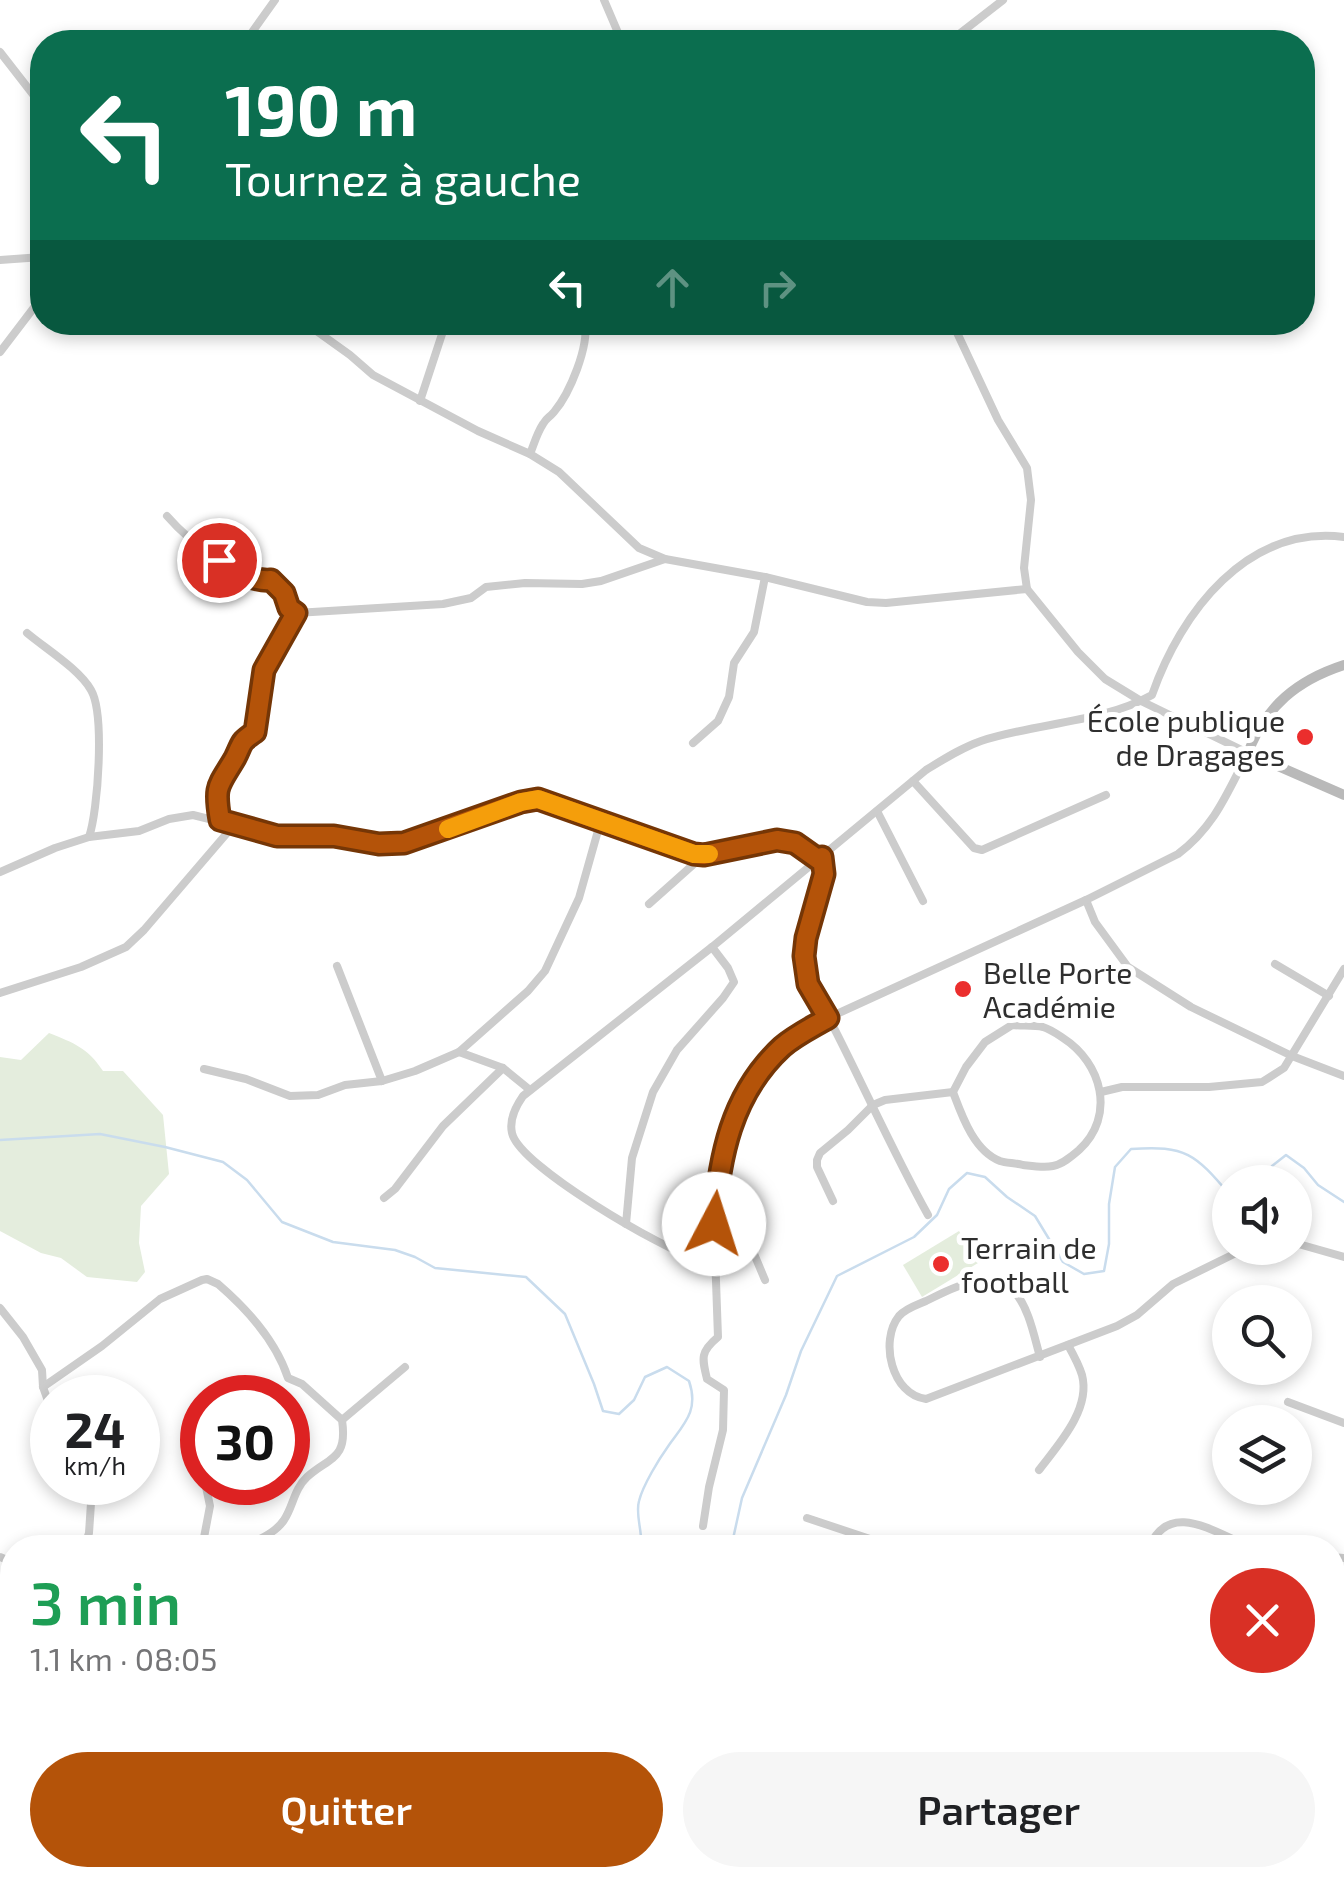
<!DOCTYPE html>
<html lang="fr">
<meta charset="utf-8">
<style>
:root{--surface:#fff;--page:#f6f6f6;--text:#202124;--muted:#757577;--accent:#b45309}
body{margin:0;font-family:"Exo 2",sans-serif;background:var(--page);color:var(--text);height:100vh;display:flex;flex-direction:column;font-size:38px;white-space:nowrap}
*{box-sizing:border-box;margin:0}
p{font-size:32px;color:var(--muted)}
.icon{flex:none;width:55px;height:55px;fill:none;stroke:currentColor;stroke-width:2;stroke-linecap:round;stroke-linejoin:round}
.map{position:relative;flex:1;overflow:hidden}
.details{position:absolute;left:0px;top:1535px;width:1345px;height:352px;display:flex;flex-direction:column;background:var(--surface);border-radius:40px 40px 0 0;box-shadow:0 5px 15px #0003}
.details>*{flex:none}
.hud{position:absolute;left:30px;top:30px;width:1285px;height:305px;border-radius:40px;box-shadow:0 5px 15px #0003;background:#0b6e4f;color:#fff;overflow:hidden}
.tools{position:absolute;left:1212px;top:1165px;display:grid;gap:20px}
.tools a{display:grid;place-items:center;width:100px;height:100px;border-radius:50%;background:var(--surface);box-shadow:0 5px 15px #0003;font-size:50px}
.speed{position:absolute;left:30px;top:1375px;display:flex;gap:20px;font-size:50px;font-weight:700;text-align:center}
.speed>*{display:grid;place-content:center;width:130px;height:130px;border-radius:50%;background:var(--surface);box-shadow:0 5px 15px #0003;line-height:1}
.speed small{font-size:25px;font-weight:400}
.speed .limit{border:15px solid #d22;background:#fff;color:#111}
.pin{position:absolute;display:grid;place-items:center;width:85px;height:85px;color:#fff;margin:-42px;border:5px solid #fff;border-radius:50%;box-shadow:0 2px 10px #0007}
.me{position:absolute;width:110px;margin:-55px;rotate:5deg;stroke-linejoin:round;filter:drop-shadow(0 0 8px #0008)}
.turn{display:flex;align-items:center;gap:35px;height:210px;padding:0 30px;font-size:45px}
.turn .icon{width:130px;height:130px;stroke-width:2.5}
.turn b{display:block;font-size:70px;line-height:85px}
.lanes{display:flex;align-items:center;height:95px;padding:0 30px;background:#0003;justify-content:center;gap:50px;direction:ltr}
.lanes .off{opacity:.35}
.round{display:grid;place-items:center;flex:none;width:105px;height:105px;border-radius:52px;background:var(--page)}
.overview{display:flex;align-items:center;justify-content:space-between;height:170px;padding:0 30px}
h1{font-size:60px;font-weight:600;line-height:75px;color:#1e9e55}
.button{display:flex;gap:20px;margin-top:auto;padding:20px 30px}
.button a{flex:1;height:115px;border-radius:60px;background:var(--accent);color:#fff;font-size:40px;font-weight:600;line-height:115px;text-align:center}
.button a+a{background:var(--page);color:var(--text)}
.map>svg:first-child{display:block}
</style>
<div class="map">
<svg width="1344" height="1886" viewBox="0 0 1344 1886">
<rect width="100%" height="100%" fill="#fff"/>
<g fill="#e4eddd">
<path d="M49,1033c25,10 39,15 54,38h20l40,44 6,59 -28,32 -2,37 6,29 -8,10 -50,-5 -26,-19 -20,-5 -41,-22v-174l21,3z"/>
<path d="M959,1231l19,32 -56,34 -19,-32z"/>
<path d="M407,1875h246l44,11h-311l6,-6z"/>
</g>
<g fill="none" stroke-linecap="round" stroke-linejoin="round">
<g stroke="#c9dced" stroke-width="2.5">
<path d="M0,1140l100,-6 65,13 58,15 24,18 35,42 51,20 62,8 20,7 20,11 91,9 39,37 29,70 9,27 16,3 15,-14 11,-23 22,-10 22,14c10,29 -4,42 -20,64 -10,14 -26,40 -30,56 -4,14 4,31 2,47"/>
<path d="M1262,1182l10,-16 14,-11 18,13 14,17 26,17"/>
<path d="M731,1548l11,-50 44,-103 15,-44 36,-75 77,-39 23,-22 12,-26 18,-16 18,4 22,20 28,19 28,46 21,12 20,-3 5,-27v-40l6,-37 16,-18c55,-4 64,5 99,46"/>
</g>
<g stroke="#ccc" stroke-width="8">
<path d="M604,0l18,42"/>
<path d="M245,42l30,-42"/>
<path d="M949,42l54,-42"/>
<path d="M0,52l42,54"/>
<path d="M0,260l42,-3"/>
<path d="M304,322l46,33 23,20 105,56 52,23 29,18 80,76 26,11 100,18 102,25 19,1 141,-14"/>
<path d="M0,352l42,-55"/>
<path d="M420,401l26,-79"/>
<path d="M530,454c4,-10 7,-21 13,-30 5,-8 5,-5 11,-12 16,-19 35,-65 31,-90"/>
<path d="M167,516c20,23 73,67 104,64l13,13 5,15 7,5 147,-9 28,-6 15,-11 39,-4 57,1 19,-3 64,-22"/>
<path d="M27,633c19,16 52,36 64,57 14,24 7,121 -2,147"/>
<path d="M693,743l25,-22 11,-24 5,-34 20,-31 11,-55"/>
<path d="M913,781l61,67 8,2 124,-55"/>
<path d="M877,811l46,90"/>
<path d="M221,820c-7,-35 -3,-33 14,-62 8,-16 4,-15 20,-25l10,-63 31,-57"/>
<path d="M822,857c8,37 -22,73 -17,112 3,23 20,41 30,61 31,61 60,126 93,185"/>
<path d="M0,872l55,-24 34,-11 50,-6 30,-12 24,-4 84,21 57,-1 45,8h25l56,-18 61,-23 17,-3 156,55 10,1 73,-16 18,4 24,17"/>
<path d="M1086,900l9,22 33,45 63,40 101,49 52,20"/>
<path d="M649,904l55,-49"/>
<path d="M1275,964l54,32"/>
<path d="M337,966l45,115"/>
<path d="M0,993l81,-26 45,-20 18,-17 90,-105"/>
<path d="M1012,1025c10,1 22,0 31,2 7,2 14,7 20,11 39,25 53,78 16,112 -7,6 -16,14 -26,16 -9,2 -21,0 -30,-1 -7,-2 -17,-2 -23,-4 -26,-10 -38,-45 -47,-69l13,-25 19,-25z"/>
<path d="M459,1052l44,16 27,22"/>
<path d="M204,1069l42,10 44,17 28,-1 27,-10 37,-4 33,-10 44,-19 69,-61 17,-20 34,-73 22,-78"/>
<path d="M1101,1092l21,-5h87l53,-5 22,-14 60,-99"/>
<path d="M384,1198l11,-9 48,-63 60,-58"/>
<path d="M833,1201l-16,-34v-7l3,-7 28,-23 25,-25 12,-5 68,-8"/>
<path d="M626,1224l6,-66 21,-66 24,-42 46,-52 11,-16 -6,-14 -16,-21"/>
<path d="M714,1225l38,24 13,31"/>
<path d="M1295,1243l49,14"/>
<path d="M714,1262c-5,-1 -10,-1 -15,-2 -35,-10 -180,-94 -187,-127 -3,-13 4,-27 11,-37l189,-149 214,-177c18,-11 35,-22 55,-29 54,-18 121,-18 171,-46 29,-83 95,-170 192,-158"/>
<path d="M0,1308l23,29 19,33 1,17 9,25"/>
<path d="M1040,1357c-6,-21 -11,-49 -26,-66 -24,-25 -63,-2 -88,10 -9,4 -20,7 -27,15 -20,25 -7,79 27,83l191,-73 20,-11 36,-31 61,-30 21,-6"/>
<path d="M43,1387l59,-41 58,-47 42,-19 5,-1 11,5c29,25 58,57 70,94l14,6 40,36c6,40 -13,37 -35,57 -13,12 -14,30 -23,43 -9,14 -28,20 -41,28"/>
<path d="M1288,1402l56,21"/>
<path d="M342,1420l63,-53"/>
<path d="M1039,1470c20,-26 52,-61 43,-95 -3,-10 -9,-21 -14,-30"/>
<path d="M807,1518l90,30"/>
<path d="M703,1526l6,-39 14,-57 1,-40 -17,-11c-5,-21 -7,-27 11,-42l-4,-112 6,-59 13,-49 9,-18 27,-39 16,-15 43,-27 258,-118 92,-46c37,-28 49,-61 70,-101l-107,-52 -36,-22 -27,-27 -51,-63 -3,-21 7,-68 -4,-32 -29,-48 -46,-98"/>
<path d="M84,1548l5,-15 3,-45 -2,-6"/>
<path d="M202,1548l8,-42 -5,-24"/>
<path d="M1149,1548c21,-52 71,-11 105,0"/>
<path d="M0,1557l12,5"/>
<path d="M1332,1557l12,1"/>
<path d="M1332,1660l12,1"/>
<path d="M0,1806l12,2"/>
<path d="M178,1875l4,11"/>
<path d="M732,1875l20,11"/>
<path d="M763,1875l20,11"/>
<path d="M358,1886l10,-11"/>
<path d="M1125,1886l12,-11"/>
</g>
<g stroke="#b9b9b9" stroke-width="10">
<path d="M1344,665c-46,15 -79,41 -96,88l96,42"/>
<path d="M1266,1875l35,11"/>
<path d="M91,1886l20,-11"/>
</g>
</g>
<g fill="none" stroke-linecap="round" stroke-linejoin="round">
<g stroke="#753606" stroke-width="25">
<path id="route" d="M219,560c16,9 33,22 52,20l13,13 5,15 7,5 -32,57 -9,62c-16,11 -12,10 -20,26 -17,29 -21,27 -15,62l57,16h57l45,8 25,-1 117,-41 17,-3 156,55 10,1 73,-15 18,3 24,17 3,-3 2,17 -18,64 -2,18 4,28 20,34c-15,9 -32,17 -46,29 -51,47 -63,111 -68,177"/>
</g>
<use href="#route" stroke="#b45309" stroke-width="18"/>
<path stroke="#f59e0b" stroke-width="18" d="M448,829l73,-27 17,-3 156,55h15"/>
</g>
<g fill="#eb2e2d" stroke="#fff" stroke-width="4">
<circle cx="1305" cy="737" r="10"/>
<circle cx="963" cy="989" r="10"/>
<circle cx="941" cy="1264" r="10"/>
</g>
<g text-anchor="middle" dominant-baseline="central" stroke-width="10" stroke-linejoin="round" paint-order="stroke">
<g font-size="30" fill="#2f2f2f" stroke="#fff" text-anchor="start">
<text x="1285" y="720" text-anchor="end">École publique<tspan x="1285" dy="34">de Dragages</tspan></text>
<text x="983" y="972">Belle Porte<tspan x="983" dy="34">Académie</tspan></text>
<text x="961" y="1247">Terrain de<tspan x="961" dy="34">football</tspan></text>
</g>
</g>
</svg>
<div class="tools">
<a><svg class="icon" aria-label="sound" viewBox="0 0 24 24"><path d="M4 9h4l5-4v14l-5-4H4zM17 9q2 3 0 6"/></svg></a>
<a><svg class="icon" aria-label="search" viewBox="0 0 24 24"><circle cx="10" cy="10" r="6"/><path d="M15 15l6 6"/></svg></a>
<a><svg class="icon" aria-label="layers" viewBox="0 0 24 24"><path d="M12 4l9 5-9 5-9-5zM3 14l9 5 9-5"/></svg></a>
</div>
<div class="speed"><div>24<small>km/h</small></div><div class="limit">30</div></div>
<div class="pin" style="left:219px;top:560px;background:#d93025"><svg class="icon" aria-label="arrive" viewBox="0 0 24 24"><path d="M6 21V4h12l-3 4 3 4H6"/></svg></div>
<svg class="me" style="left:714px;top:1224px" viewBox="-20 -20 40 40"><circle r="19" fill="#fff"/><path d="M0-13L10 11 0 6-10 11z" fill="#b45309"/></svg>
<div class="hud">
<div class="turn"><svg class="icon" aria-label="left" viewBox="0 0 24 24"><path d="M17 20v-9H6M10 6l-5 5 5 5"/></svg><div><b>190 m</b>Tournez à gauche</div></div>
<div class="lanes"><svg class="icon" aria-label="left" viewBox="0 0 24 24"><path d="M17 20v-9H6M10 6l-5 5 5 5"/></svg><svg class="icon off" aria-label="ahead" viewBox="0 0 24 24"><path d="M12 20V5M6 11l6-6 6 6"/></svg><svg class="icon off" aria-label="right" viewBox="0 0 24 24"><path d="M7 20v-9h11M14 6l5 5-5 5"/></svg></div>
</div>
<section class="details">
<div class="overview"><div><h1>3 min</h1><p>1.1 km · 08:05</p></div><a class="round" style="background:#d93025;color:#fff"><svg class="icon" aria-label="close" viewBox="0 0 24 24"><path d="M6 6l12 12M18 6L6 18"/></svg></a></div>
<div class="button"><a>Quitter</a><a>Partager</a></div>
</section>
</div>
